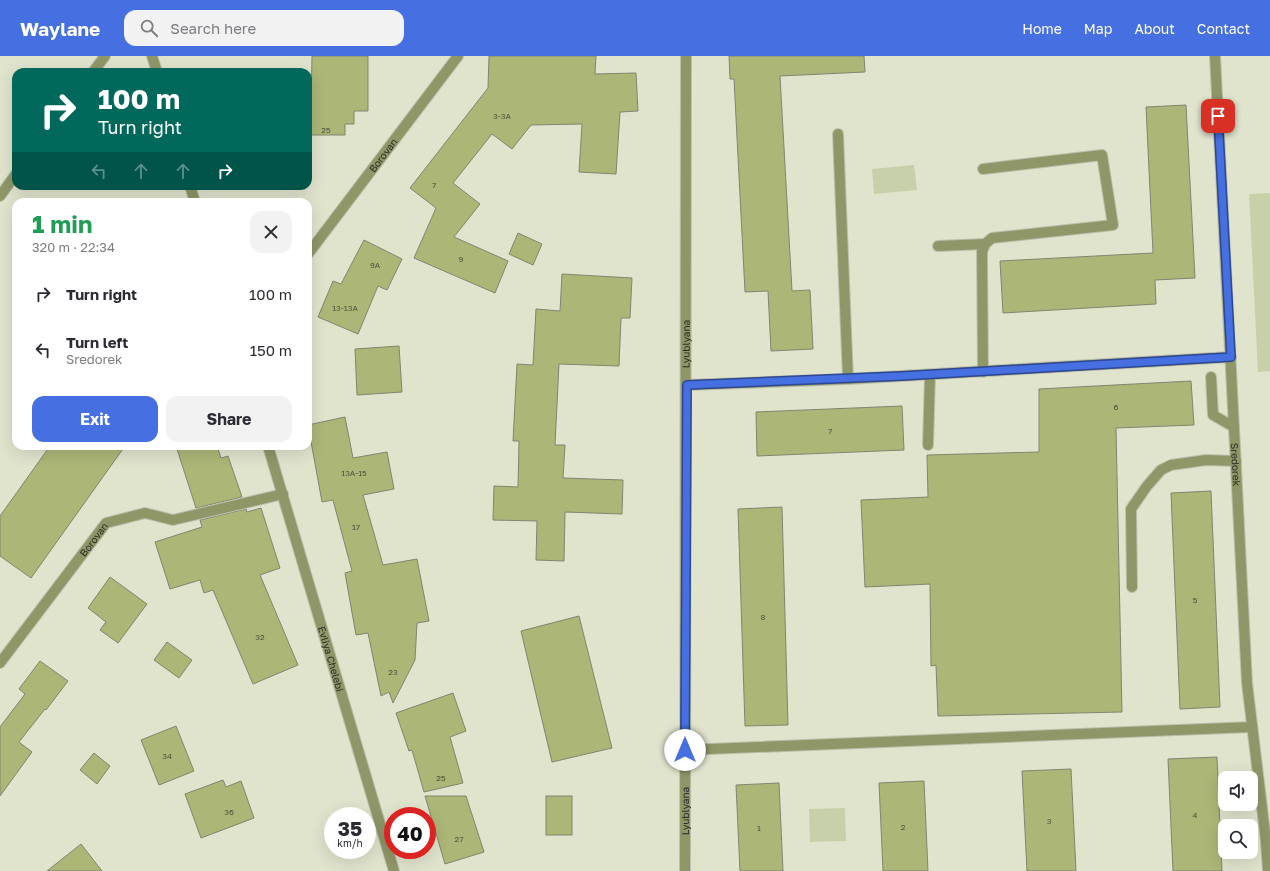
<!DOCTYPE html>
<meta charset="utf-8">
<style>
:root{--surface:#fff;--page:#f2f2f3;--text:#2b2b33;--muted:#7c7c81;--accent:#466fe1}
body{margin:0;font-family:"Golos Text",sans-serif;background:var(--page);color:var(--text);height:100vh;display:flex;flex-direction:column;font-size:15px;white-space:nowrap}
*{box-sizing:border-box;margin:0}
p{font-size:13px;color:var(--muted)}
.icon{flex:none;width:22px;height:22px;fill:none;stroke:currentColor;stroke-width:2;stroke-linecap:round;stroke-linejoin:round}
.map{position:relative;flex:1;overflow:hidden}
.side{position:absolute;left:12px;top:142px;width:300px;height:252px;display:flex;flex-direction:column;background:var(--surface);border-radius:12px;box-shadow:0 4px 16px #0002}
.side>*{flex:none}
.guide{position:absolute;left:12px;top:12px;width:300px;height:122px;border-radius:12px;box-shadow:0 4px 16px #0002;background:#00695c;color:#fff;overflow:hidden}
.tools{position:absolute;left:1218px;top:715px;display:grid;gap:8px}
.tools a{display:grid;place-items:center;width:40px;height:40px;border-radius:8px;background:var(--surface);box-shadow:0 4px 16px #0002;font-size:20px}
.speed{position:absolute;left:324px;top:751px;display:flex;gap:8px;font-size:20px;font-weight:700;text-align:center}
.speed>*{display:grid;place-content:center;width:52px;height:52px;border-radius:50%;background:var(--surface);box-shadow:0 4px 16px #0002;line-height:1}
.speed small{font-size:10px;font-weight:400}
.speed .limit{border:6px solid #d22;background:#fff;color:#111}
.pin{position:absolute;display:grid;place-items:center;width:34px;height:34px;color:#fff;margin:-17px;border-radius:8px;box-shadow:0 2px 6px #0006}
.me{position:absolute;width:44px;margin:-22px;rotate:0deg;stroke-linejoin:round;filter:drop-shadow(0 0 3px #0008)}
.turn{display:flex;align-items:center;gap:14px;height:84px;padding:0 20px;font-size:18px}
.turn .icon{width:52px;height:52px;stroke-width:2.5}
.turn b{display:block;font-size:28px;line-height:34px}
.lanes{display:flex;align-items:center;height:38px;padding:0 20px;background:#0003;justify-content:center;gap:20px;direction:ltr}
.lanes .off{opacity:.35}
.round{display:grid;place-items:center;flex:none;width:42px;height:42px;border-radius:12px;background:var(--page)}
.overview{display:flex;align-items:center;justify-content:space-between;height:68px;padding:0 20px}
h1{font-size:24px;font-weight:700;line-height:30px;color:#1e9e55}
.action{display:flex;gap:8px;margin-top:auto;padding:8px 20px}
.action a{flex:1;height:46px;border-radius:12px;background:var(--accent);color:#fff;font-size:16px;font-weight:700;line-height:46px;text-align:center}
.action a+a{background:var(--page);color:var(--text)}
ul{padding:0;list-style:none}
li{display:flex;align-items:center;gap:12px;height:56px;padding:0 20px}
li div{flex:1}
li b{display:block;font-size:15px}
li em{font-style:normal}
header{display:flex;align-items:center;gap:24px;box-sizing:border-box;height:56px;padding:0 20px;background:var(--accent);color:#fff}
header strong{font-size:19px}
nav{display:flex;gap:22px;margin-inline-start:auto;font-size:14px}
.search{width:280px;height:36px;background:var(--page);display:flex;align-items:center;gap:10px;box-sizing:border-box;padding:0 14px;border-radius:12px;color:var(--muted);font-size:15px}
.map>svg:first-child{display:block}
</style>
<header>
<strong>Waylane</strong>
<div class="search"><svg class="icon" aria-label="search" viewBox="0 0 24 24"><circle cx="10" cy="10" r="6"/><path d="M15 15l6 6"/></svg>Search here</div>
<nav><a>Home</a><a>Map</a><a>About</a><a>Contact</a></nav>
</header>
<div class="map">
<svg width="1270" height="815" viewBox="0 0 1270 815">
<rect width="100%" height="100%" fill="#e0e4cd"/>
<g fill="#c8d0a9">
<path d="M914,109l3,25 -43,4 -2,-25z"/>
<path d="M1270,137v178l-12,1 -9,-178z"/>
<path d="M845,752l1,33 -36,1 -1,-33z"/>
</g>
<g fill="#acb677" stroke="#818570">
<path d="M312,0h56v55h-14v13h-9v11h-37v-29h3z"/>
<path d="M489,0h107l-1,18 41,-1 2,38 -18,1 -4,62 -37,-2 3,-48 -51,1 -19,24 -20,-15 -39,49 27,21 -26,33 54,24 -13,32 -81,-35 22,-50 -26,-20 78,-100z"/>
<path d="M729,0h135l1,16 -85,4 12,215 18,-1 3,59 -42,2 -3,-60 -23,1 -11,-213h-4z"/>
<path d="M1186,49l9,173 -40,2 1,24 -153,9 -3,-52 153,-8 -7,-146z"/>
<path d="M518,177l24,11 -9,21 -24,-11z"/>
<path d="M364,184l38,19 -15,31 -9,-4 -20,48 -40,-17 15,-36 8,3z"/>
<path d="M562,218l70,4 -2,40h-9l-2,48 -60,-2 -4,81h10l-2,33 60,2 -1,34 -57,-2 -1,49 -28,-1 1,-39 -44,-1 1,-34 24,1 1,-46h-6l4,-77 16,1 3,-56 24,2z"/>
<path d="M399,290l3,46 -45,3 -2,-46z"/>
<path d="M1191,325l3,44 -78,3 6,284 -184,4 -2,-51 -5,1 -1,-82 -65,3 -4,-87 67,-3 -1,-42 112,-3v-63z"/>
<path d="M902,350l2,44 -147,6 -1,-44z"/>
<path d="M345,361l8,41 34,-6 7,37 -31,6 20,70 34,-6 12,62 -12,2 -2,37 -22,43 -4,-11 -8,4 -13,-63 -12,2 -11,-62 7,-2 -19,-71 -11,2 -14,-77z"/>
<path d="M50,390h75l-94,132 -31,-22v-40z"/>
<path d="M176,390h41l4,12 7,-2 14,41 -46,11z"/>
<path d="M1211,435l9,216 -40,2 -9,-216z"/>
<path d="M782,451l6,218 -43,1 -7,-217z"/>
<path d="M261,452l19,60 -20,7 38,90 -45,19 -40,-94 -9,3 -4,-13 -30,9 -15,-47 47,-15 -2,-7 46,-11 1,3z"/>
<path d="M110,521l37,27 -29,39 -18,-13 6,-8 -18,-14z"/>
<path d="M579,560l33,132 -60,14 -31,-131z"/>
<path d="M167,586l25,18 -13,18 -25,-18z"/>
<path d="M40,605l28,20 -22,29 -1,-1 -26,33 13,10 -32,44v-69l25,-33 -6,-5z"/>
<path d="M453,637l13,38 -16,6 13,46 -39,9 -12,-42 -3,1 -13,-38z"/>
<path d="M176,670l18,45 -35,14 -18,-45z"/>
<path d="M94,697l16,13 -13,18 -17,-14z"/>
<path d="M1217,701l5,114h-49l-5,-112z"/>
<path d="M1071,713l5,102h-49l-5,-100z"/>
<path d="M223,724l3,7 15,-6 13,37 -53,20 -16,-44z"/>
<path d="M924,725l4,90h-45l-4,-88z"/>
<path d="M779,727l4,88h-43l-4,-86z"/>
<path d="M425,740h41l18,56 -39,12z"/>
<rect x="546" y="740" width="26" height="39"/>
<path d="M81,788l21,27h-55z"/>
</g>
<g fill="none" stroke-linecap="round" stroke-linejoin="round">
<g stroke="#bcc0ac" stroke-width="12">
<g id="minor">
<path d="M152,0l5,16"/>
<path id="s1" d="M1215,0l32,627 19,158 2,30"/>
<path d="M93,16l12,-16"/>
<path d="M838,78l10,245"/>
<path d="M190,130l5,16"/>
<path d="M0,140l16,-22"/>
<path d="M938,190l47,-2"/>
<path id="s2" d="M308,198l150,-198"/>
<path d="M983,316l-1,-120 3,-8 7,-6 121,-13 -11,-70 -119,14"/>
<path d="M1211,321l2,38 21,12"/>
<path d="M687,329l161,-6 383,-22"/>
<path d="M928,389l2,-70"/>
<path id="s3" d="M268,390l126,425"/>
<path d="M1132,531l-1,-78 16,-23 14,-16 10,-5 35,-5 30,1"/>
<path id="s4" d="M0,607l106,-140 39,-10 28,7 110,-26"/>
<path d="M685,694l567,-23"/>
<path id="s5" d="M685,815l1,-815"/>
</g>
</g>
<use href="#minor" stroke="#8f9668" stroke-width="10"/>
</g>
<g fill="none" stroke-linecap="round" stroke-linejoin="round">
<g stroke="#2e4892" stroke-width="10">
<path id="route" d="M685,694l2,-365 215,-9 329,-19 -13,-241"/>
</g>
<use href="#route" stroke="#466fe1" stroke-width="7"/>
</g>
<g text-anchor="middle" dominant-baseline="central" stroke-width="3.5" stroke-linejoin="round" paint-order="stroke">
<g font-size="8" fill="#4d503a">
<text x="502" y="60">3-3А</text>
<text x="326" y="74">25</text>
<text x="434" y="129">7</text>
<text x="461" y="203">9</text>
<text x="375" y="209">9А</text>
<text x="345" y="252">13-13А</text>
<text x="1116" y="351">6</text>
<text x="830" y="375">7</text>
<text x="354" y="417">13А-15</text>
<text x="356" y="471">17</text>
<text x="1195" y="544">5</text>
<text x="763" y="561">8</text>
<text x="260" y="581">32</text>
<text x="393" y="616">23</text>
<text x="167" y="700">34</text>
<text x="441" y="722">25</text>
<text x="229" y="756">36</text>
<text x="1195" y="759">4</text>
<text x="1049" y="765">3</text>
<text x="903" y="771">2</text>
<text x="759" y="772">1</text>
<text x="459" y="783">27</text>
</g>
<g font-size="10" fill="#2d2e26" stroke="#e0e4cd">
<text stroke="none"><textPath href="#s2" startOffset="124">Borovan</textPath></text>
<text stroke="none"><textPath href="#s5" startOffset="527">Lyublyana</textPath></text>
<text stroke="none"><textPath href="#s1" startOffset="409">Sredorek</textPath></text>
<text stroke="none"><textPath href="#s4" startOffset="155">Borovan</textPath></text>
<text stroke="none"><textPath href="#s3" startOffset="222">Evliya Chelebi</textPath></text>
<text stroke="none"><textPath href="#s5" startOffset="60">Lyublyana</textPath></text>
</g>
</g>
</svg>
<div class="tools">
<a><svg class="icon" aria-label="sound" viewBox="0 0 24 24"><path d="M4 9h4l5-4v14l-5-4H4zM17 9q2 3 0 6"/></svg></a>
<a><svg class="icon" aria-label="search" viewBox="0 0 24 24"><circle cx="10" cy="10" r="6"/><path d="M15 15l6 6"/></svg></a>
</div>
<div class="speed"><div>35<small>km/h</small></div><div class="limit">40</div></div>
<div class="pin" style="left:1218px;top:60px;background:#d93025"><svg class="icon" aria-label="arrive" viewBox="0 0 24 24"><path d="M6 21V4h12l-3 4 3 4H6"/></svg></div>
<svg class="me" style="left:685px;top:694px" viewBox="-20 -20 40 40"><circle r="19" fill="#fff"/><path d="M0-13L10 11 0 6-10 11z" fill="#466fe1"/></svg>
<div class="guide">
<div class="turn"><svg class="icon" aria-label="right" viewBox="0 0 24 24"><path d="M7 20v-9h11M14 6l5 5-5 5"/></svg><div><b>100 m</b>Turn right</div></div>
<div class="lanes"><svg class="icon off" aria-label="left" viewBox="0 0 24 24"><path d="M17 20v-9H6M10 6l-5 5 5 5"/></svg><svg class="icon off" aria-label="ahead" viewBox="0 0 24 24"><path d="M12 20V5M6 11l6-6 6 6"/></svg><svg class="icon off" aria-label="ahead" viewBox="0 0 24 24"><path d="M12 20V5M6 11l6-6 6 6"/></svg><svg class="icon" aria-label="right" viewBox="0 0 24 24"><path d="M7 20v-9h11M14 6l5 5-5 5"/></svg></div>
</div>
<section class="side">
<div class="overview"><div><h1>1 min</h1><p>320 m · 22:34</p></div><a class="round"><svg class="icon" aria-label="close" viewBox="0 0 24 24"><path d="M6 6l12 12M18 6L6 18"/></svg></a></div>
<ul>
<li><svg class="icon" aria-label="right" viewBox="0 0 24 24"><path d="M7 20v-9h11M14 6l5 5-5 5"/></svg><div><b>Turn right</b></div><em>100 m</em></li>
<li><svg class="icon" aria-label="left" viewBox="0 0 24 24"><path d="M17 20v-9H6M10 6l-5 5 5 5"/></svg><div><b>Turn left</b><p>Sredorek</p></div><em>150 m</em></li>
</ul>
<div class="action"><a>Exit</a><a>Share</a></div>
</section>
</div>
